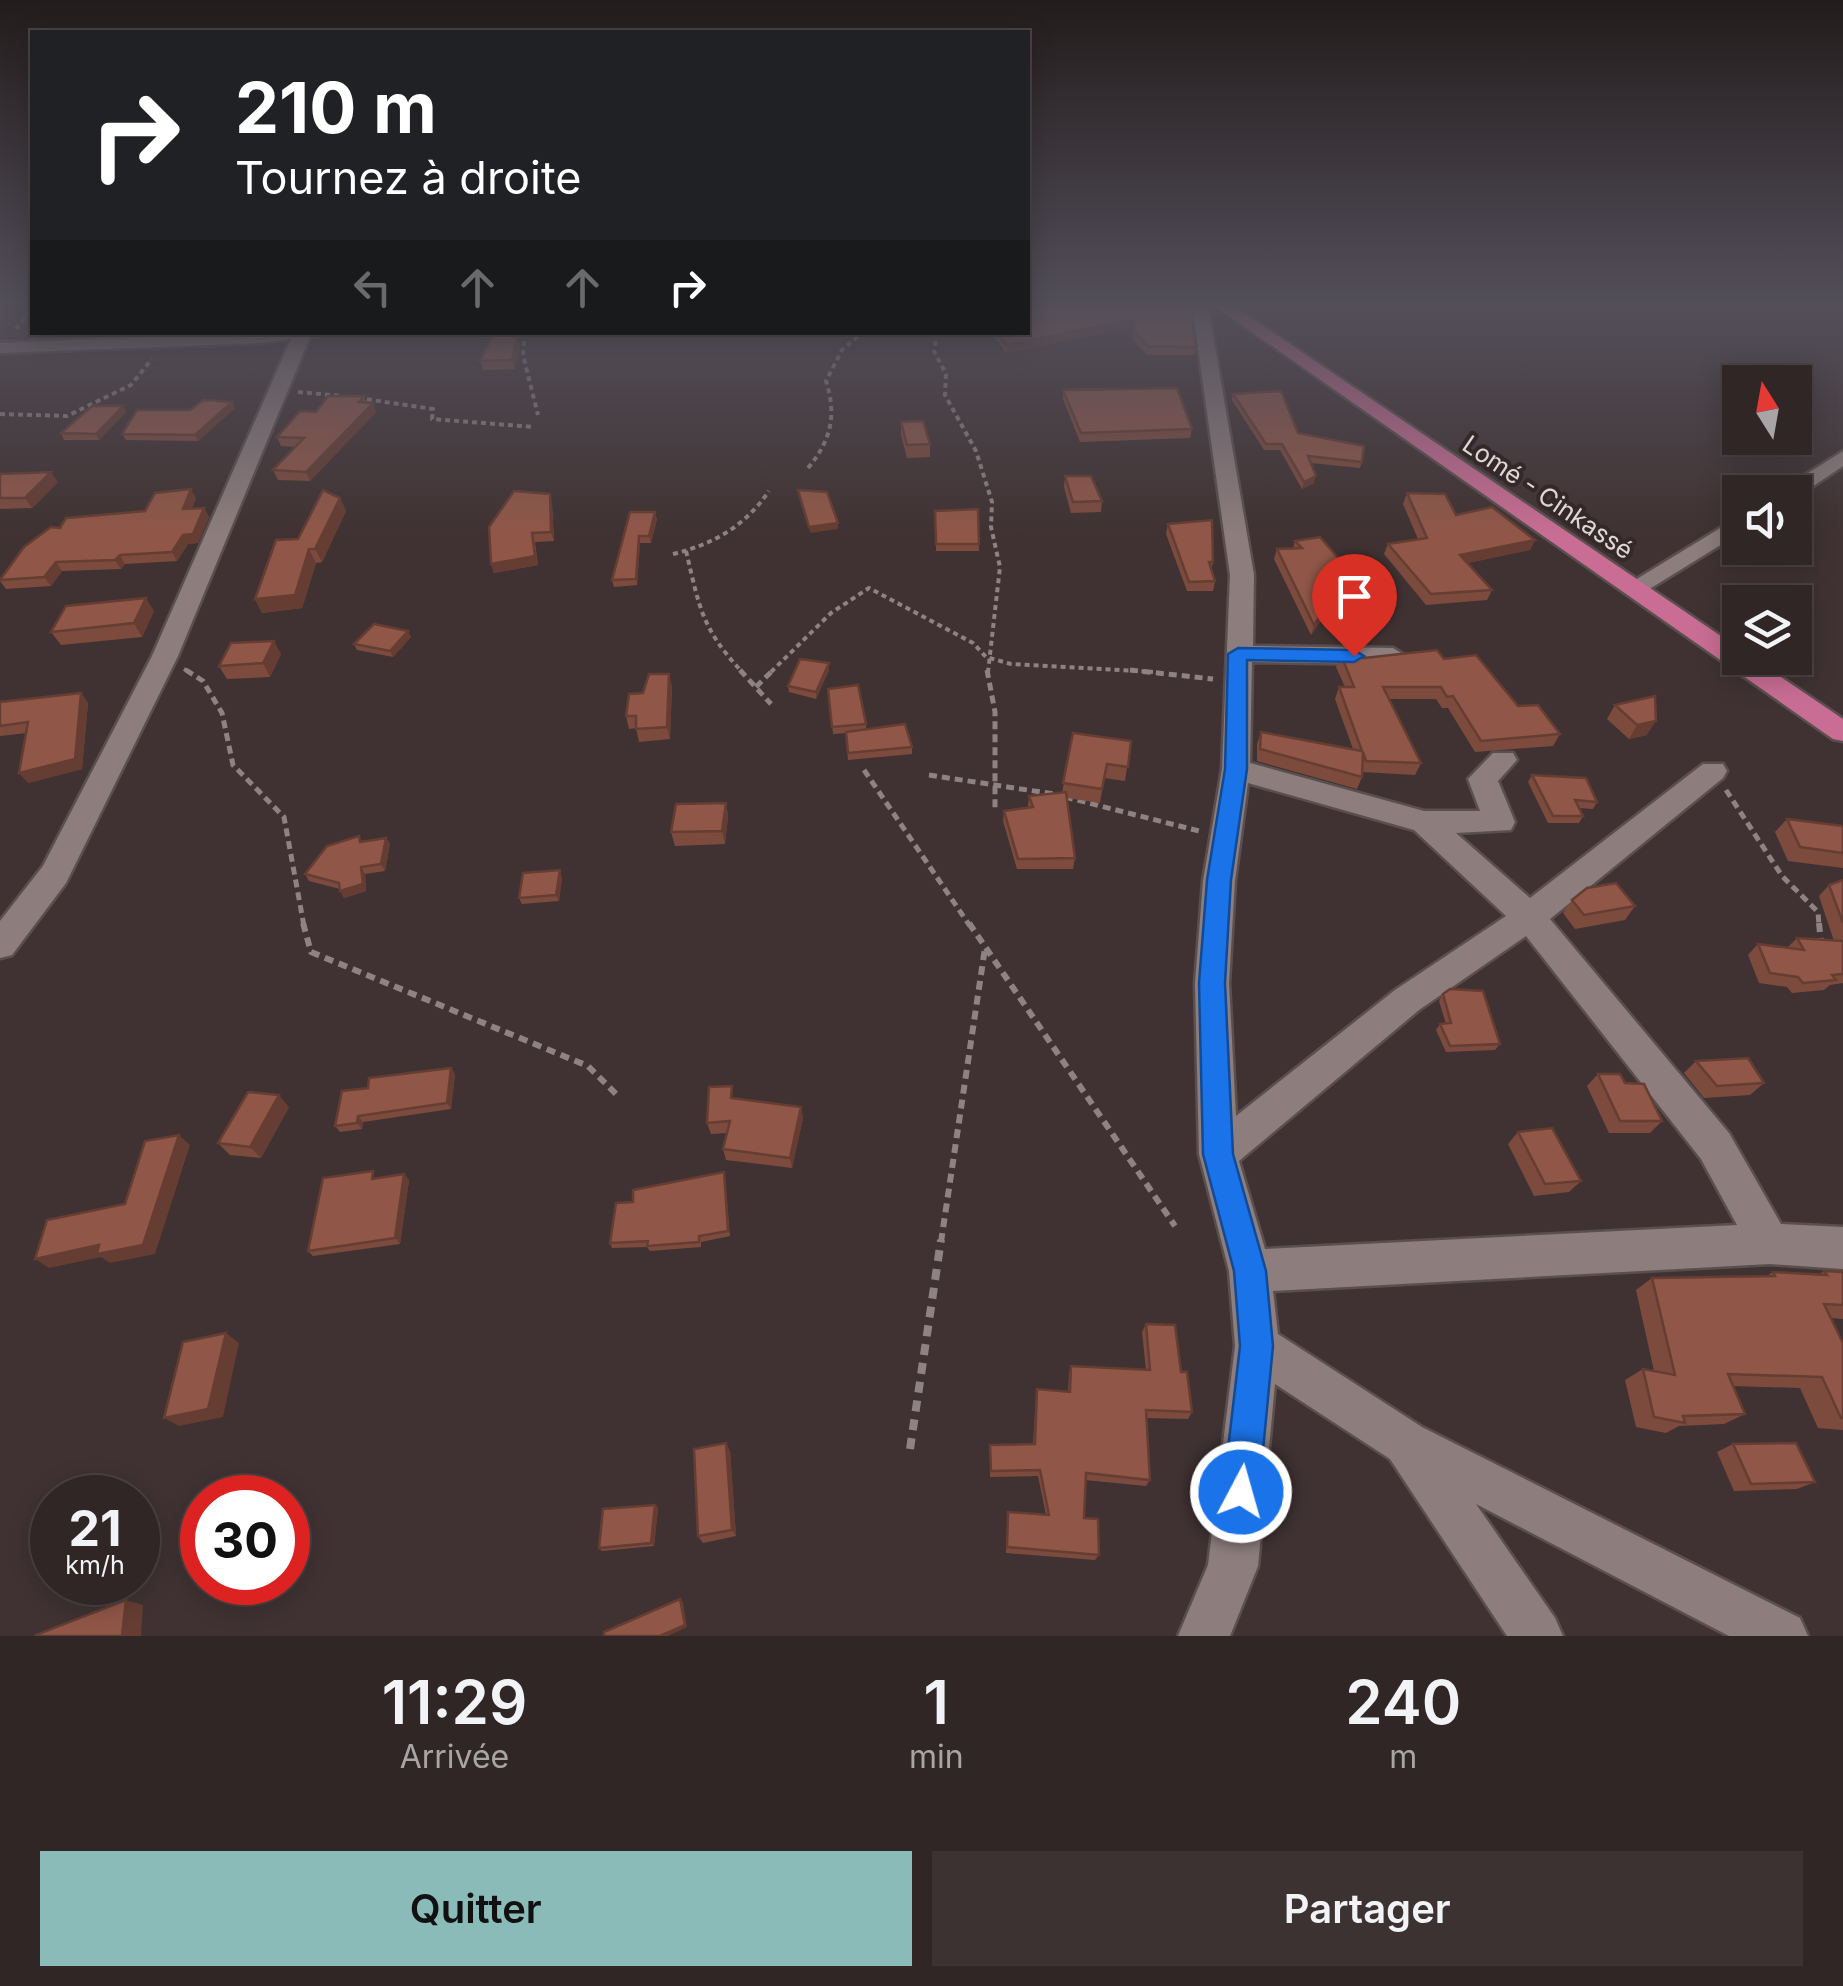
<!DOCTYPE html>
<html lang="fr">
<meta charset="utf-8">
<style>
:root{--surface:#302626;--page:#3c3232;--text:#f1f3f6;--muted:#a8a5a7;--line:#4b4343;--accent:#8bbbb9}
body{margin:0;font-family:Inter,sans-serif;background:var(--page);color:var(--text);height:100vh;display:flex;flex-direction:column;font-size:38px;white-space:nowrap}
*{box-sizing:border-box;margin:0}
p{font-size:32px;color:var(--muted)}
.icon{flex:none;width:55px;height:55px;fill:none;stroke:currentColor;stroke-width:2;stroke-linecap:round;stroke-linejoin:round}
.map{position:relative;height:1636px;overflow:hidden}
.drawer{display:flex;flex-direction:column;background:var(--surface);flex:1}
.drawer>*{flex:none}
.banner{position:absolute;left:30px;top:30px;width:1000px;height:305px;border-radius:0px;box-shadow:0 5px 25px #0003,0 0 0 2px var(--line);background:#202124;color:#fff;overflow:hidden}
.needle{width:65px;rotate:349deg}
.fabs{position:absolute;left:1722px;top:365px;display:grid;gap:20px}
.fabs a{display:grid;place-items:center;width:90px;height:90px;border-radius:0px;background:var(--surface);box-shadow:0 5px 25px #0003,0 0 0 2px var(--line);font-size:50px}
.speed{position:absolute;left:30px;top:1475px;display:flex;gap:20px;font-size:50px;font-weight:700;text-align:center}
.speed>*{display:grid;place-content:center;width:130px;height:130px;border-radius:50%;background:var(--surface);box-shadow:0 5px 25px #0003,0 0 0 2px var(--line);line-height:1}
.speed small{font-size:25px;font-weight:400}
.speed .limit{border:15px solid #d22;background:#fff;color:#111}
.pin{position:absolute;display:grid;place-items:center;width:85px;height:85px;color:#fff;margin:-102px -42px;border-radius:50% 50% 50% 0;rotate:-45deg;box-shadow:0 0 10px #0007}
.pin .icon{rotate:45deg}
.me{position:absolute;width:110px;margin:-55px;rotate:6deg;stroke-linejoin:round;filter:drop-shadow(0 0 8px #0008)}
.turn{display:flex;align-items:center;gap:35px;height:210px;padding:0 40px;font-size:45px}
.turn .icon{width:130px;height:130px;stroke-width:2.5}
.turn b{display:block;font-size:70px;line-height:85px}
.lanes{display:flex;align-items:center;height:95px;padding:0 40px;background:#0003;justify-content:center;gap:50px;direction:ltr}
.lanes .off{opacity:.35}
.eta{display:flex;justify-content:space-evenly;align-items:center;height:170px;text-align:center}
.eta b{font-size:60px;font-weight:600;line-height:70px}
.button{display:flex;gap:20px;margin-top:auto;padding:20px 40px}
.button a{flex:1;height:115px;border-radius:0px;background:var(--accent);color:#111;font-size:40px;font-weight:600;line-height:115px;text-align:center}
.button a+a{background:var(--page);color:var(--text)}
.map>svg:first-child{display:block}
</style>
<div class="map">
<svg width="1843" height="1636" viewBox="0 0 1843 1636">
<rect width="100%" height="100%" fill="#403232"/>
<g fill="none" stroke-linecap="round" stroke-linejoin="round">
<g stroke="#5a4f4f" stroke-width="5">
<g id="minor">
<path d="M1192,306h16l46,269 -1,71 140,2 13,8 -13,8 -141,-2 -2,101 174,48h56l-12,-32 25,-26h20l4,7 -19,21 17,41 -4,8 -55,3 74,65 173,-134h20l4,7 -4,7 -173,141 179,214 52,91 62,3v42l-73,-5 -497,27 5,43 144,93 378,191 8,18h-79l-253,-132 79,114 8,18h-56l-117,-177 -115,-75 -17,182 -28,70h-52l30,-71 27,-219 -6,-75 -30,-117 -4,-171 8,-102 19,-112 8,-194zM1248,783l166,47 92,86 -111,74 -159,126 -7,-133 6,-102zM1526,936l175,223 36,66 -472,24 -26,-88 180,-151z"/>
<path d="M264,332h48l-134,324 -112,227 -54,72 -12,3v-37l43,-55 109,-210 139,-317 -28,4 -263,10v-10z"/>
<path d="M1843,451v15l-46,31 -2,-5h-17z"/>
<path d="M1740,516v17l-97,60 -9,2 -12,-7z"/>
</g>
</g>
<g stroke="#5a4f4f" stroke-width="5">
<path id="highway" d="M1215,306h19l506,343v9h13l90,61v22l-10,-2z"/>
</g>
<g stroke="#8e8282" stroke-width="4" stroke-dasharray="5 4" stroke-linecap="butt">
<path d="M16,329l16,-20"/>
<path d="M525,332l-2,23 15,60"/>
<path d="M937,332l-3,19 12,23 -1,21 31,56 16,51 -1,25 9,40 -12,105"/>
<path d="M298,392l44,4"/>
<path d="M358,398l75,11 -1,10 102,8"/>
<path d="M0,414l67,2 64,-31 21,-26"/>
<path d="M808,468c23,-28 29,-52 18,-87l16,-31 21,-18"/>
<path d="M686,551c14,58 15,76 56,121"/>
<path d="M673,554c41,-10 72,-28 96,-63"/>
<path d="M184,669l5,3"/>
<path d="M771,672l60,-59 38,-25 104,55 13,14 25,7 142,8"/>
</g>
<g stroke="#8e8282" stroke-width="5" stroke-dasharray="8 5" stroke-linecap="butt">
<path d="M186,670l17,11 19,32 11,52 51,52 20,109"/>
<path d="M740,670l31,34"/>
<path d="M987,670l8,42v96"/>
<path d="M1130,670l83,9"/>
<path d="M756,687l17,-17"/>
<path d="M864,770l106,156"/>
<path d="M929,775l125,19"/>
<path d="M1726,790l56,86 36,36 1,14"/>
<path d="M1065,797l134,34"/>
</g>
<g stroke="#8e8282" stroke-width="6" stroke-dasharray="9 6" stroke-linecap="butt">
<path d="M303,923l8,29 277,114 28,28"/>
<path d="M969,923l206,303"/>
<path d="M1819,923l2,20"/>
<path d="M941,1242l44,-294"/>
</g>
<path stroke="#8e8282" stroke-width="8" stroke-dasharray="11 8" stroke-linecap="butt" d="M910,1449l31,-209"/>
<use href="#minor" fill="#8d7d7d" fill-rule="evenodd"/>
<use href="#highway" fill="#c96d94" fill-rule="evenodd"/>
</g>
<g fill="#7c4b3e">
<path d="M1191,306l5,41 -2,8h-47l-14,-15 -1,-13 -126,26 -15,-20 37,-1z"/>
<path d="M494,332h20l6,15 -6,22 -31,1 -3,-9z"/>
<path d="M1063,390l129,39 -2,9 -110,4 -17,-43z"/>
<path d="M1233,394l65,39 64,29 -2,6 -49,-5 3,20 -12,6 -22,-39h-16l-32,-50z"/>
<path d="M364,396l2,6 10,10 -66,69 -32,-1 -5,-10 22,-23 -14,-1 -4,-9 39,-25z"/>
<path d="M235,408l-37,33 -72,-1 -4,-6 68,-24z"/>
<path d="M126,412l-27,28h-35l-3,-7z"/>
<path d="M901,422l29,22v13l-23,1 -6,-23z"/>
<path d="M0,474l58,8 -26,26 -32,1z"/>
<path d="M1065,476l37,25 -1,11 -30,1 -7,-26z"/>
<path d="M1407,493l49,22 79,25 -5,10 -63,13 25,27 -5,10 -61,5 -42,-51 4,-10 30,-5 -15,-35z"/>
<path d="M196,498l-4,10h12l5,9 -11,26 -10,1 -11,17 -52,3 -4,5 -59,2 -11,15 -45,3 -6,-8v-2l60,-51 85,-17z"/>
<path d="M340,498l6,13 -24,51 -6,1 -14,45 -40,5 -7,-14 43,-60z"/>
<path d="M552,503l2,38 -19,1 3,23 -44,8 -3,-9z"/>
<path d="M978,509l1,42h-43l-1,-39z"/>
<path d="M630,512l27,7 -6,24h-11l-3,42 -23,2 -2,-7z"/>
<path d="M1168,524l45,38 -2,8 4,11 -2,10h-26l-21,-57z"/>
<path d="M1295,541l65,42 -3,10 -19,2 -27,40 -37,-76 3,-10h16z"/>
<path d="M154,611l-12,26 -81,8 -10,-13z"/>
<path d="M411,637l-18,20 -36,-7 -3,-6z"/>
<path d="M281,654l-11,23 -43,2 -8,-13z"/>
<path d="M1341,655l23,3 80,1 116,75 -7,12 -78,6 -27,-44h-6l-6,-9h-48l33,64 -6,12 -53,-3v5l-5,12 -100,-28v-17l4,-12 92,17 -18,-50 4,-12h6l-9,-20z"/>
<path d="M829,663v7l-13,29 -27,-7 -1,-6z"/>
<path d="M672,686l-2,53 -31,3 -3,-14 -7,1 -3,-13 17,-23z"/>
<path d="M828,689l38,35v5l46,18v7l-64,6 -2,-27 -13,1z"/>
<path d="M81,693l7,10 -6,66 -54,14 -1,-50 -27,3v-34z"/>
<path d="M1615,705l32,30 -18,4 -22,-20z"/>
<path d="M1073,733l58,8 -6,40 -21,-3 -4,25 -33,-5 8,60 -2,11h-56l-14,-48 1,-10 24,-4 1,-11 33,-3z"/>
<path d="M1532,775l65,27 -4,7 -14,-1 4,8 -4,7h-31l-20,-41z"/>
<path d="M726,803l2,13 -3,28 -50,2 -4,-14z"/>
<path d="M1787,819l56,7v42l-55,-7 -13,-29z"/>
<path d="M386,838l4,6 -5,27 -20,3 1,17 -22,7 -4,-9 -31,-8 -4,-7 57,-33z"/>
<path d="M562,877l-3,24 -37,3 -3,-6z"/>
<path d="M1843,880v103l-13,2 -6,5 -32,3 -5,-6 -28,-4 -11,-28 10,-11 29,4 10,-10 37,3 -15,-45 10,-11z"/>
<path d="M1572,900l63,6 -10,14 -50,9 -12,-16z"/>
<path d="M1443,994l57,50 -5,6 -49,2 -10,-22 4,-6h6l-7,-23z"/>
<path d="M1696,1061l68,22 -14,12 -46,3 -20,-25z"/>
<path d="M451,1068l4,6 -4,35 -88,13 -1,7 -22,3 -5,-6 33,-38z"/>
<path d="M1598,1074l27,9 37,38 -12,12h-41l-22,-47z"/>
<path d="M734,1099l67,8 2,11 -11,50 -66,-8 -3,-11 4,-16 -16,1 -4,-11z"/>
<path d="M289,1107l-28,51 -31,-3 -12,-12z"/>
<path d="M1518,1132l63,49 -12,11 -35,4 -26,-52z"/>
<path d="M404,1174l5,6 -9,64 -87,12 -5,-5 70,-74v1z"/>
<path d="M725,1178l5,58 -29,6v5l-51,4 -3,-4 -35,1 -2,-5 23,-41z"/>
<path d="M1824,1271l19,1v47l-12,-1 12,25v87l-25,-2 -18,-40 -67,-2 12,28 -21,10 -45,2 -13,7 -30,-6 -11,-47 18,-11 11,2 -18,-81 16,-12 115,-2 6,-4 45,3z"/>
<path d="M1146,1324l35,48 11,40 -4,7 -42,-1 4,62 -4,6 -61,-6 -1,38 15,37 -4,5 -89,-7 2,-41 38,3 -8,-39 -48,1v-32l43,-1 3,-48 1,-7 31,3 1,-18 2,-8 75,4 -4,-38z"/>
<path d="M726,1443l4,8 6,85 -33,7 -5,-7z"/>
<path d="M1733,1444l82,38 -18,7 -63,2 -17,-39z"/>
<path d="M655,1505l3,3 -4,38 -52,5 -3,-3z"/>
</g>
<g fill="#653d32">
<path d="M1133,319l-1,8 -126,26 1,-8z"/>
<path d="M517,338l3,9 -6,22 -2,-9z"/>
<path d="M232,402l3,6 -37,33 -3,-6z"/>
<path d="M373,403l3,9 -66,69 -4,-9z"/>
<path d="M123,406l3,6 -27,28 -3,-6z"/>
<path d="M51,472l7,10 -26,26 -7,-10z"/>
<path d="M1316,476l-2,7 -12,6 2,-7z"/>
<path d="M191,489l5,9 -8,20 -5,-9z"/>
<path d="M550,494l2,9 2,38 -3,-9z"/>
<path d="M340,498l6,13 -24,51 -7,-13z"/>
<path d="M204,508l5,9 -11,26 -10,1 -11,17 -5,-9 11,-17z"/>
<path d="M655,512l2,7 -6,24 -2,-7z"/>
<path d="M838,523v6l-28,4 -1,-6z"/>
<path d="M532,533l6,32 -44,8 -3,-9z"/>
<path d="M639,536l1,7 -3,42 -1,-6z"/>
<path d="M1535,540l-5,10 -75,16 5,-11z"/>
<path d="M309,549l7,14 -14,45 -40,5 -7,-14z"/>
<path d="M120,555l5,9 -4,5 -6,-9z"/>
<path d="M56,562l6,9 -11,15 -7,-9z"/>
<path d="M1360,583l-3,10 -19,2 -27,40 3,-10 27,-40z"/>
<path d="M146,598l8,13 -12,26 -8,-14z"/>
<path d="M408,631l3,6 -18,20 -3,-6z"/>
<path d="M274,641l7,13 -11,23 -7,-14z"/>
<path d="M829,663v7l-13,29v-7z"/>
<path d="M669,674l3,12 -2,53 -3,-12z"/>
<path d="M81,693l7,10 -6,66 -54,14 -9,-10z"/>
<path d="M1656,721l-9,14 -18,4 8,-14z"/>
<path d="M726,803l2,13 -3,28 -3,-13z"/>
<path d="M386,838l4,6 -5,27 -4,-7z"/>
<path d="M361,867l4,7 1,17 -22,7 -4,-7z"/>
<path d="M560,870l2,7 -3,24 -3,-6z"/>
<path d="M451,1068l4,6 -4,35 -4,-6z"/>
<path d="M279,1095l10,12 -28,51 -11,-11z"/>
<path d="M801,1107l2,11 -11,50 -2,-10z"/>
<path d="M358,1116l5,6 -1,7 -5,-6z"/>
<path d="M179,1135l11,10 -35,109 -45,9 -9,-6 -52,11 -14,-9 64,-14z"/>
<path d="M404,1174l5,6 -9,64 -5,-6z"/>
<path d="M226,1333l13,10 -16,74 -44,9 -15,-8z"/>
<path d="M726,1443l4,8 6,85 -4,-6z"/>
<path d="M655,1505l3,3 -4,38 -3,-3z"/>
<path d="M680,1599l3,3 4,25 -19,9h-8z"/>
<path d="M126,1600l17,5 -2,31h-19z"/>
</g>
<g fill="#905748" stroke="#653d32" stroke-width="2.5">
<path d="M1028,306h163l5,41 -48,-1 -14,-14 -1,-13 -126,26 -10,-13h31z"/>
<path d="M494,332h20l-1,6h4l-5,22 -32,1z"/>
<path d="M1177,388l15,41 -111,4 -18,-43z"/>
<path d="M1281,391l17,42 66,13 -2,16 -54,-6 8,20 -12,6 -22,-38h-16l-33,-50z"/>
<path d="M328,396h36l-5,6 14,1 -67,69 -33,-2 31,-32 -27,-1 23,-26 16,1z"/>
<path d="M203,400l29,2 -37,33 -73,-1 15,-24h53z"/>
<path d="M92,406h31l-27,28 -35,-1z"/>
<path d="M923,421l7,23 -23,1 -6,-23z"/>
<path d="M51,472l-26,26h-25v-24z"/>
<path d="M1065,476h26l11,25 -29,1z"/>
<path d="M191,489l-8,20 21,-1 -11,26 -10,1 -11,17 -52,3 -5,5 -59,2 -12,15 -44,3 24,-33 27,-20 9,1 6,-10 79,-7 10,-18z"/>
<path d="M323,490l17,8 -25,51h-6l-14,46 -40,4 21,-59 22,-1z"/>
<path d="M798,490l29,2 11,31 -29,4z"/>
<path d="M514,491l36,3 1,38 -19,1 3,23 -44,8 -2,-37z"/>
<path d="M1407,493l38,1 11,21 36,-8 43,33 -75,15 32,35 -61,4 -43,-50 39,-6z"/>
<path d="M978,509l1,35h-43l-1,-33z"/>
<path d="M630,512h25l-6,24h-10l-3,43 -24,1z"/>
<path d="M1212,520l1,42h-4l6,19 -26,1 -21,-58z"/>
<path d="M1320,537l40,46 -19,2 -27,40 -37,-76 25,-1 -7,-7z"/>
<path d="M146,598l-12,25 -83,9 15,-26z"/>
<path d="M374,624l34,7 -18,20 -36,-7z"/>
<path d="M274,641l-11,22 -44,3 12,-23z"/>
<path d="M1437,650l7,9 32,-4 42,51 20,-1 22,29 -79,7 -28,-45 -6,1 -6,-10h-58l38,76 -55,-2 -3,-9 -1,25 -102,-28 1,-17 101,19 -23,-64h15l-13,-32 23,3z"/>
<path d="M800,659l29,4 -13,29 -28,-6z"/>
<path d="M649,674h20l-2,53 -31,2v-13h-10l3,-22 14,-1z"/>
<path d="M858,685l8,39 -34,3 -4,-38z"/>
<path d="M81,693l-6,66 -56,14 9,-51 -28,4v-24z"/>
<path d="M1655,696l1,25 -19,4 -22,-20z"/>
<path d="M905,724l7,23 -64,6 -2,-21z"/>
<path d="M1073,733l58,8 -3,26 -21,-3 -5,25 -39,-6z"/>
<path d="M1532,775l54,3 11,24 -22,-2 8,16h-30z"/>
<path d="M1066,792l9,66 -57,1 -14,-48 29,-4 -4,-11z"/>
<path d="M726,803l-4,28 -51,1 5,-28z"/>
<path d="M1787,819l56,7v27l-43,-6z"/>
<path d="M359,836l1,6 26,-4 -5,26 -20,3 2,17 -23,7 -1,-8 -34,-9 22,-28z"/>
<path d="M560,870l-4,25 -37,3 4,-25z"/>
<path d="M1843,880v43l-14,-38z"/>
<path d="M1616,883l19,23 -51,9 -12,-15 15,-12z"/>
<path d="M1797,938l46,3v33l-11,1 4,5 -33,3 -5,-6 -28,-4 -12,-29 46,6z"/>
<path d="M1450,989l33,2 17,53 -50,2 -10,-22 11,-1 -8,-29z"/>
<path d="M1748,1058l16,25 -47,3 -21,-25z"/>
<path d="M451,1068l-4,35 -89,13 -1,7 -22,3 7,-35 26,-3 1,-10z"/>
<path d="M1598,1074h22l5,9 19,1 18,37h-42z"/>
<path d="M732,1086l-1,12 70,9 -11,51 -67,-9 7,-28 -23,2 2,-36z"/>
<path d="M248,1092l31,3 -29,52 -32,-4z"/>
<path d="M1552,1128l29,53 -36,3 -27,-52z"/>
<path d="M179,1135l-36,110 -46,9 2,-9 -64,14 12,-39 78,-16 20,-63z"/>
<path d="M373,1171l-1,8 32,-5 -9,64 -87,13 15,-73z"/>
<path d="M724,1172l4,59 -29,5v6l-52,4 1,-5 -38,2 6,-40 17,-1v-12z"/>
<path d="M1824,1271l19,1v33l-19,-1 19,39v75h-2l-19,-41 -94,-3 17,40 -62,2 2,7 -31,-6 -11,-48 32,6 -23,-97 123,-2 -2,-4 54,3z"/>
<path d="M1146,1324l29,1 6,47h6l5,40 -46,-2 4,70 -64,-7 -2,45 14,1 1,36 -92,-8 1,-35 41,3 -9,-45 -49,1 -1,-26 45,-1 2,-55 33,3 1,-26 79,4z"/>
<path d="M226,1333l-18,76 -44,9 19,-76z"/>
<path d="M726,1443l6,87 -34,6 -4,-87z"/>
<path d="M1796,1443l19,39 -64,2 -18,-40z"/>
<path d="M655,1505l-4,38 -52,5 4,-39z"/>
<path d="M680,1599l5,26 -25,11h-56v-4z"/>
<path d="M126,1600l-4,36h-86v-1z"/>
</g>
<linearGradient id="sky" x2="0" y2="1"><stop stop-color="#231c1c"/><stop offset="0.57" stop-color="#534f5a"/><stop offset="1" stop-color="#534f5a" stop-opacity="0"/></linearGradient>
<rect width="1843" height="535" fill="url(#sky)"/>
<path fill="#1a73e8" stroke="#114b97" stroke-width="2.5" d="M1238,648l116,2 10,6 -10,6 -107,-2v109l-16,111 -6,103 8,171 33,117 7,75 -14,146 -5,13 -13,5 -12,-5 -6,-13 17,-146 -6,-75 -31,-117 -4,-171 8,-103 18,-111 3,-115z"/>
<g text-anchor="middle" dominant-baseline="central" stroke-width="8" stroke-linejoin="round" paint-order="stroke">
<g font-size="25" fill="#e0d6d7" stroke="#352828">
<text transform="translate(1548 497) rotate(34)">Lomé - Cinkassé</text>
</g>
</g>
</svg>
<div class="fabs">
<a><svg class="needle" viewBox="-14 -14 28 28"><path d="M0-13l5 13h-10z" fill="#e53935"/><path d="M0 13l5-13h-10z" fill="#a8a5a7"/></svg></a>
<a><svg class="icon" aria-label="sound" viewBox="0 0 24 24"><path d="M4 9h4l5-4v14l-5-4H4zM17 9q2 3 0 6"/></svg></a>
<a><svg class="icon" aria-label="layers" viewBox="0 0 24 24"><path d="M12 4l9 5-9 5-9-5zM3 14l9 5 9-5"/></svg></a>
</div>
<div class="speed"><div>21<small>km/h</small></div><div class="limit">30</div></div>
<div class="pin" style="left:1354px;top:656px;background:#d93025"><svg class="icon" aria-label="arrive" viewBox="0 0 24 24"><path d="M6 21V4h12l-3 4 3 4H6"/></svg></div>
<svg class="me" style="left:1241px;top:1492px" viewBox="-20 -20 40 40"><circle r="17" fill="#1a73e8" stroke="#fff" stroke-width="3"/><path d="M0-11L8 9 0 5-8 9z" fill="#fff"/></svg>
<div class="banner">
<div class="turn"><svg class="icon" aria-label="right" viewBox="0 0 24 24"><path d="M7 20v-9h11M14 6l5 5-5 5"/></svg><div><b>210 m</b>Tournez à droite</div></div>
<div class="lanes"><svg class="icon off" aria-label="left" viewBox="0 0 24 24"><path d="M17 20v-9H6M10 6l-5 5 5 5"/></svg><svg class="icon off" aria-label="ahead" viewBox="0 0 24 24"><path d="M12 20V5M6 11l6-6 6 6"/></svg><svg class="icon off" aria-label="ahead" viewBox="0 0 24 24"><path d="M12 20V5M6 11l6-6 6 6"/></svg><svg class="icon" aria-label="right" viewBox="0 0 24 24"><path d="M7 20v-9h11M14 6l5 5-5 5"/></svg></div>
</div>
</div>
<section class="drawer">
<div class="eta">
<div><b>11:29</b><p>Arrivée</p></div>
<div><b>1</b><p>min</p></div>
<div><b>240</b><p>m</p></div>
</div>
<div class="button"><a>Quitter</a><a>Partager</a></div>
</section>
